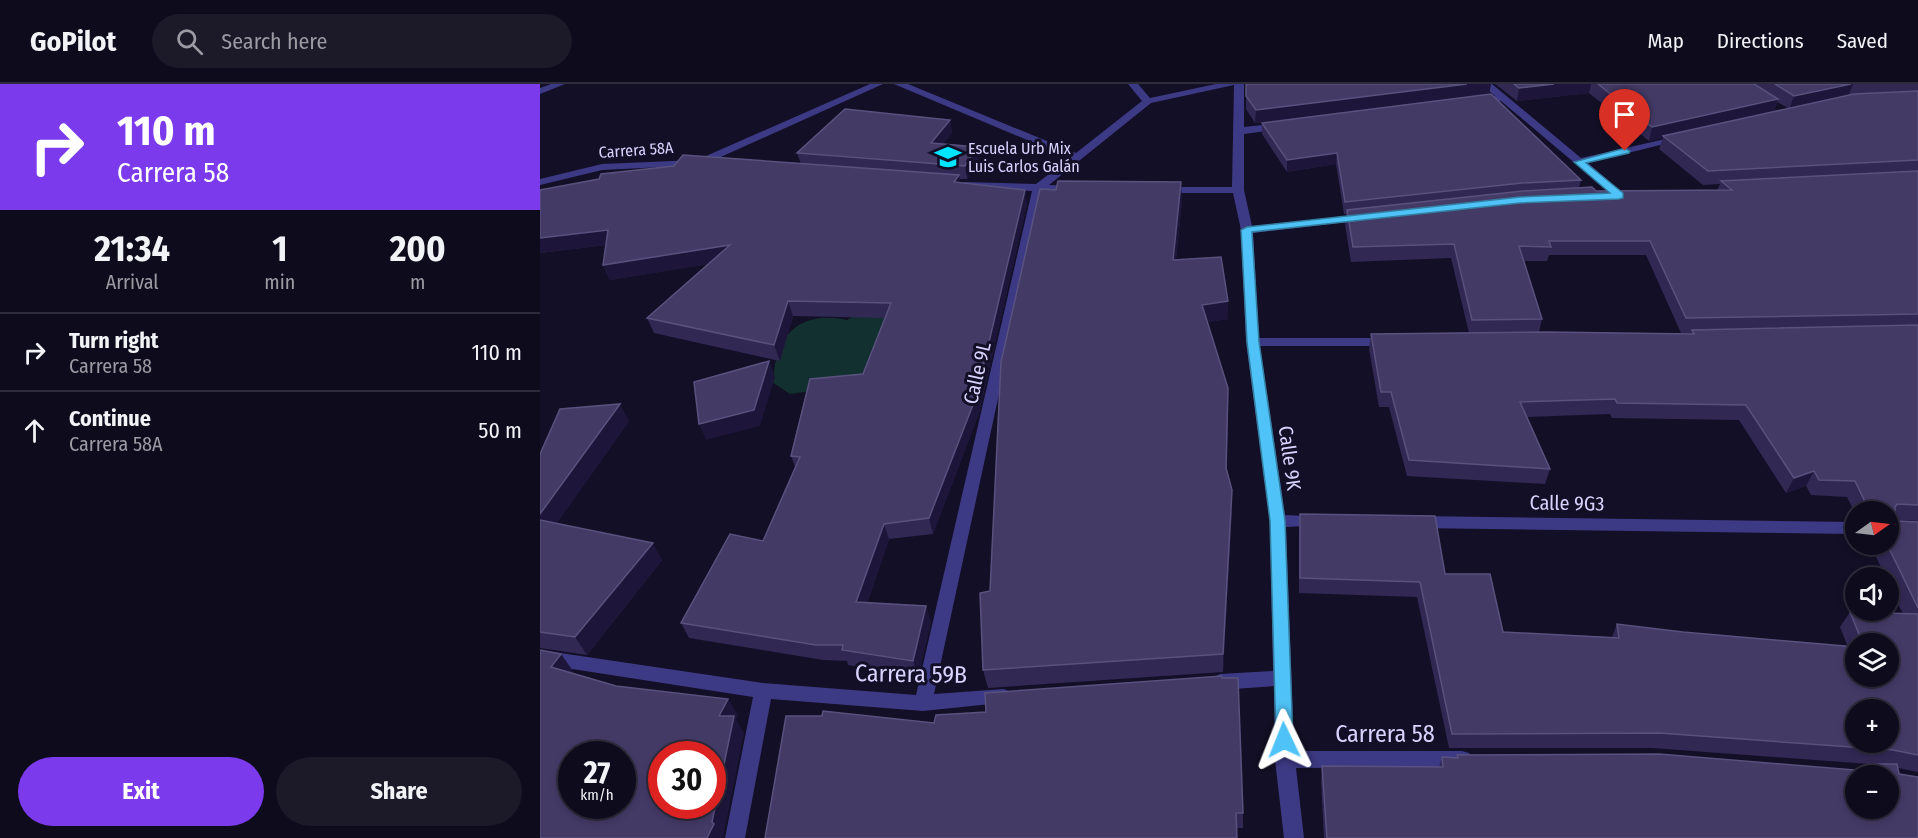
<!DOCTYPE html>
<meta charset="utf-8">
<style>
:root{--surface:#0e0b1c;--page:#1c1929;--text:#f1f3f6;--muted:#9b9ba3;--line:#2e2b3b;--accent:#7c3aed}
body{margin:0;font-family:"Fira Sans Condensed",sans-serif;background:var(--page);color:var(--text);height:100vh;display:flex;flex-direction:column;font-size:22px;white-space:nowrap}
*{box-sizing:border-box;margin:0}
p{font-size:20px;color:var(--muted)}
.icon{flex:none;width:33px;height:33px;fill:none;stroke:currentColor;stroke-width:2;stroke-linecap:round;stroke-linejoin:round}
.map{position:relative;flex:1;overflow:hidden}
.panel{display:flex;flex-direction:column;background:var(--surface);width:540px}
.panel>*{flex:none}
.guide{background:#7c3aed;color:#fff;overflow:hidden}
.needle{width:39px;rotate:76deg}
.fabs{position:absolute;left:1305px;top:417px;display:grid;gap:12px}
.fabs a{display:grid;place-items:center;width:54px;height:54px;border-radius:50%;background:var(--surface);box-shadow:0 3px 9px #0003,0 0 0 2px var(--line);font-size:30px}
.speed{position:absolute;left:18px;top:657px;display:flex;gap:12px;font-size:30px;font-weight:700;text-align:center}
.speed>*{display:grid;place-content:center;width:78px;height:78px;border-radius:50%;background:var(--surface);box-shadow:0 3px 9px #0003,0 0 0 2px var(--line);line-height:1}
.speed small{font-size:15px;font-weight:400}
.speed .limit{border:9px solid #d22;background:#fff;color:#111}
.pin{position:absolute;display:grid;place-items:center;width:51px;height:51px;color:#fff;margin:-62px -26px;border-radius:50% 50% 50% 0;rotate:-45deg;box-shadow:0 0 6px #0007}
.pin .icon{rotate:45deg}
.me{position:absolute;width:66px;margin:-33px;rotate:358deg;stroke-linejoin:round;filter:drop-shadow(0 0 4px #0008)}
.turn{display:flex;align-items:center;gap:21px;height:126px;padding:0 18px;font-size:27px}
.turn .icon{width:78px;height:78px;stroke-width:2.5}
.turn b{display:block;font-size:42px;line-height:51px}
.eta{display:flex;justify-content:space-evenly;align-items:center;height:102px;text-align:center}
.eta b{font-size:36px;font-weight:700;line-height:42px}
.cta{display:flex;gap:12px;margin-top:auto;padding:12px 18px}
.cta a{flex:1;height:69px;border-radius:36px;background:var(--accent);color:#fff;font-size:24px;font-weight:700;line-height:69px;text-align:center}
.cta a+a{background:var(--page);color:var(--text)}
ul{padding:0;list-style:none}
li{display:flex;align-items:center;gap:18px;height:78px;padding:0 18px;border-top:2px solid var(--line)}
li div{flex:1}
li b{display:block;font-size:22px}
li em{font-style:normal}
header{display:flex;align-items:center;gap:36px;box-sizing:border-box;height:84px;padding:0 30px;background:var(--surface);border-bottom:2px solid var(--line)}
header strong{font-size:28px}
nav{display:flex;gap:33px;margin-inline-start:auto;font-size:21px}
.search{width:420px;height:54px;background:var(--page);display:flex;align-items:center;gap:15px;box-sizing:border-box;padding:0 21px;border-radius:33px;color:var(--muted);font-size:22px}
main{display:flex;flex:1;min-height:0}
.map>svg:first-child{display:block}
</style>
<header>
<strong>GoPilot</strong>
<div class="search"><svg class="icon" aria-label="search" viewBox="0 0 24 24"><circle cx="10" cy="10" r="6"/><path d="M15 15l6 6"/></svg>Search here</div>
<nav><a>Map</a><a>Directions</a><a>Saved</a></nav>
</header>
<main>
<section class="panel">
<div class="guide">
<div class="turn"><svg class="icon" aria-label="right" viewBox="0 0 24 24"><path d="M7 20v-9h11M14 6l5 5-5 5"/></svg><div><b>110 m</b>Carrera 58</div></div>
</div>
<div class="eta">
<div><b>21:34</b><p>Arrival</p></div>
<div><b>1</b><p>min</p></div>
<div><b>200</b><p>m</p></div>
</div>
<ul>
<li><svg class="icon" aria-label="right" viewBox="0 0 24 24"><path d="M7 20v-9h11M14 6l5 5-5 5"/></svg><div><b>Turn right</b><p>Carrera 58</p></div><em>110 m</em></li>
<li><svg class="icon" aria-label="ahead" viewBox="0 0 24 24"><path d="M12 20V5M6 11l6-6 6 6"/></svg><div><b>Continue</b><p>Carrera 58A</p></div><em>50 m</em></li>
</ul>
<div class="cta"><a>Exit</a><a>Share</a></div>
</section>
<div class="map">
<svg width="1378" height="754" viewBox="0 0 1378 754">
<rect width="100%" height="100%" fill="#130f26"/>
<path fill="#12302f" d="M353,223l-17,75 -86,12 -18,-12c3,-11 3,-28 9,-38 14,-25 40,-30 66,-24l14,-8z"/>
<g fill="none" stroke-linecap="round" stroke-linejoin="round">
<g fill="#3d3a85" fill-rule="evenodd">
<path d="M11,0h14l-25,10v-6z"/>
<path d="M330,0h13l-180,81 -101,5 -62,15v-6l62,-15 95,-4z"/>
<path d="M354,0h14l168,69 66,-52 -14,-17h10l12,14 66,-14h28v43l38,-4 5,3 -5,3 -38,5v56l8,36 116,-11v4l-4,1 -111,13 6,105h131l7,4 -7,4h-130l25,169 41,2 2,4 -2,4 -40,2 8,224h168l7,2 3,6 -3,6 -7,2 -166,1 8,70h-20l-9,-78 -1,-74 -54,4 -6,-3 -3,-5 3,-5 6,-3 53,-3 -3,-150 -24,-179 -5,-112 -8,-37h-70l-6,-3 6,-3h69l2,-102 -83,18 -102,82 27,1 6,3 -2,2h-37l-109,503 70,-5 6,3 3,5 -3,5 -87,9 -152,-12 -26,139h-20l28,-141 -213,-33v-14l223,33 153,12 116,-504 -67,-3 -6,-3 6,-3 71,2 34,-26z"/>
<path d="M941,0h11l89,74 98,-22 5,3 -96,24 37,32 -6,3 -4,-1 -114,-96 -29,3v-4l23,-4z"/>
<path d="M876,432l440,6v12l-440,-6 -6,-2 -2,-4 2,-4z"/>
</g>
</g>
<g fill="#312854" fill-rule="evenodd">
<path d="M706,0h245l-2,10 92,86 -2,8 17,3 121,-1 3,-6 -17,1 -44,-36 4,-11 -14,3 -60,-48 -72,8 -22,-17h423v437l-21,-1 21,2v250l-20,-4 20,70h-594l-3,-57 1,-15 117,1 3,-10 14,1 1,-3 407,16 5,-7 -217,-16h-203l-32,-151 -118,-4v-64l1,-15 145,60 58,58 109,5 5,-13 66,8 165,15 -8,-20 10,-15 53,2 -15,-31v-5h-2l-16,-34h18v-32h-32v3l-9,-18 -36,-2 -5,-9 -20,7 -47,-73 -127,-2 -2,-4 -83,3 23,52 -5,15 -138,-8 -18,-69h-10l-10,-58 2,-15 98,-1 -18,-75 -100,4 -6,-37 1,-11h-2l-8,-50 -49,8 -25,-38v-11l87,-11 -94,11 -9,-14zM1237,18l11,6 -14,3zM1009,171h97l35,78h10v1l-152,-2 3,-13 -19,-58h24zM1316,560h32l-32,32z"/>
<path d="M410,36l2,13 -9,11 36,16 -12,19h-8l1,4 67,21 -48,209 -46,121 -44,5 -22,64 59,3 5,16 -13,54 -70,-11 -1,-4 -24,-1 -134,-22 -8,-15 82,-82 32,-74 -4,-11 72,-82 22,-56 -92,-2 -13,45 -126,-28 -7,-15 61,-54 -98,16 -7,-15 3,-20 -66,8v-63l261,-26 -4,-11z"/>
<path d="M642,116l-6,60 52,59 -21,3 21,85 -1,63 5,20v19l-9,163 -235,16 -5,-18 7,-79z"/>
<path d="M89,337l-73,103 106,36 -75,95 -47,-7v-194z"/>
<path d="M703,729v15l-478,10z"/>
</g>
<g fill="#1d163a">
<path d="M927,0h24l-2,10 -234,29 1,-13z"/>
<path d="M1014,0h37l-2,9 -72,8 2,-13z"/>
<path d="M1311,0h2l-5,13 -59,13 5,-14z"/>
<path d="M1238,15l-5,14 -110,23v2l-14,3 3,-14z"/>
<path d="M410,36l2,13 -19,24 -2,-14z"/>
<path d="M437,63l2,13 -12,19 -2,-13z"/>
<path d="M797,69l-1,11 -49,8v-12z"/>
<path d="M419,91l2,15 -7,-8z"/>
<path d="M641,98l1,18 -8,78 -1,-18z"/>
<path d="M485,106l2,14 -48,209 -46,121 -4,-16z"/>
<path d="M68,146l7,14 -75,9v-15z"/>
<path d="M190,161l5,15 -125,20 -7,-15z"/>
<path d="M248,217l5,15 -13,45 -6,-16z"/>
<path d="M688,217v18l-26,4v-18z"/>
<path d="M229,277l6,16 -15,49 -54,14 -7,-16z"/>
<path d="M80,320l9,17 -82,116 -7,-11v-12z"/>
<path d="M1274,387l-8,15 -20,7 8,-15z"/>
<path d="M692,406v19l-9,163v-18z"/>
<path d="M344,440l5,15 -27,78 -6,-15z"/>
<path d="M113,459l9,17 -75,95 -12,-18z"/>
<path d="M386,522l5,16 -13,54 -5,-15z"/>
<path d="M21,570l12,17 -10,13 -12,-17z"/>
<path d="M188,615l10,16 -2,4 8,14 -21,105h-16l5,-16 7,-106z"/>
</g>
<g fill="#433a66" stroke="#5a527e" stroke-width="1.5" fill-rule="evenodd">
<path d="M706,0h221l-211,26 -10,-14z"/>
<path d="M974,0h40l-35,4z"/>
<path d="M1058,0h156l24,15 -126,28z"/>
<path d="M1235,0h76l-57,12z"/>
<path d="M1378,7v69l-210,11 -45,-35 191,-42z"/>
<path d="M951,10l90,86 -59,3 -177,19 -8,-49 -50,7 -25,-37z"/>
<path d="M305,25l105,11 -19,23 46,4 -12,19 -168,-13z"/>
<path d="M143,71l276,20 -5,7 71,8 -49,207 -47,121 -45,6 -28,78 70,4 -13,55 -71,-11 1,-5h-27l-135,-22 49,-89 33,7 37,-84 -9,-1 19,-77 53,-5 28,-71 -103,-2 -14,44 -127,-27 83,-73 -127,20 5,-35 -68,8v-48l59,-11 2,-5 73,-8z"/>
<path d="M1378,87v143l-232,4 -36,-77h-101l2,6 -32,-1 23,73 -70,1 -18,-76 -101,3 -6,-37 176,-19 69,-4 4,4 136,-1 -11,-9z"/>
<path d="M518,97l123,1 -8,78 48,-3 7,44 -26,4 26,83 -2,80 6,22 -9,164 -240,16 -3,-77 10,-2 11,-229 39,-173 16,1z"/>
<path d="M1378,241v180l-21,-1 -2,3v12l2,2 21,1v86l-31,-64h1v-32h-18l-15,-31 -36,-1 -5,-9 -20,7 -48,-73 -129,-2 -2,-4 -95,3 30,67 -141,-9 -18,-68h-10l-10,-58 175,-2 148,2 -2,-4z"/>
<path d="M229,277l-15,49 -55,14 -5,-42z"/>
<path d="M80,320l-80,110v-60l20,-45z"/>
<path d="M760,430l135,2 10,58h45l13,58 116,6 -2,-14 66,8 173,15v29h32v-32h-25l-13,-32 68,2v141l-25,-5 -234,-17 -207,1 -32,-152 -120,-4zM1316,626h32v32h-32z"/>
<path d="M0,436l113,23 -78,94 -35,-5z"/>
<path d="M0,566l21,4 -10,13 65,19 112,13 -9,17h15l-22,106 2,2 -7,14h-167zM32,670h50v52h-50zM122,670h50v52h-50z"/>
<path d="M682,592v2h16l5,135h-7l1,25h-472l21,-122h36l1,-5 111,12 2,-8 50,-3 -1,-19z"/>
<path d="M1119,670l208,17 2,-7h28l2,10 19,3v61h-591l-5,-72 121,1 -1,-10 16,1 -1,-3zM1316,692h32v32h-32z"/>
</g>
<path fill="#4fc3f7" stroke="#337fa1" stroke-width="1.5" d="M1085,64l5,3 -1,2 -43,10 37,30v5l-4,1 -99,4 -268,29 7,110 26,179 8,219 -3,5 -6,2 -6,-2 -2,-5 -6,-219 -23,-179 -6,-112 6,-3 273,-30 90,-4 -36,-31z"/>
<defs>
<g id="school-bare" transform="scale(2.07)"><path d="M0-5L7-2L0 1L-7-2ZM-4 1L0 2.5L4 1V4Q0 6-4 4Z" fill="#00e5ff" stroke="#130f26" stroke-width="2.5" paint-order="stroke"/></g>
</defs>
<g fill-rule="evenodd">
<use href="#school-bare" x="408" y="73"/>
</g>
<g text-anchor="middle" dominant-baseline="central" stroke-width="6" stroke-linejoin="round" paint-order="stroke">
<g font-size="16" fill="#d9d4ff" stroke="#130f26" text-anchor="start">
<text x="428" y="64">Escuela Urb Mix<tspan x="428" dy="18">Luis Carlos Galán</tspan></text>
</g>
<g font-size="16" fill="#d9d4ff" stroke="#130f26">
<text transform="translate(96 66) rotate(-4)">Carrera 58A</text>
</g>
<g font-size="20" fill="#d9d4ff" stroke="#130f26">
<text transform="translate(437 289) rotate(-77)">Calle 9L</text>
<text transform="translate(750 374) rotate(82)">Calle 9K</text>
<text transform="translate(1027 419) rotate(1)">Calle 9G3</text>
</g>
<g font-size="24" fill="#d9d4ff" stroke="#130f26">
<text transform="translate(371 590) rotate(1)">Carrera 59B</text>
<text x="845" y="650">Carrera 58</text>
</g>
</g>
</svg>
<div class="fabs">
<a><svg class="needle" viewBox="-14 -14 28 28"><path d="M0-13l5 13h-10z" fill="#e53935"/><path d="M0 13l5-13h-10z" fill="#9b9ba3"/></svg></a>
<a><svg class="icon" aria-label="sound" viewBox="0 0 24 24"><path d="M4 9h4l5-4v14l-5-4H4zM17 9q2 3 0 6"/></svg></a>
<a><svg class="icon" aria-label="layers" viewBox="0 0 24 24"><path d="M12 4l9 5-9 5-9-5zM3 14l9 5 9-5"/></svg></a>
<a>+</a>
<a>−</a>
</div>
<div class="speed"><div>27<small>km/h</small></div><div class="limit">30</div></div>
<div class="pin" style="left:1085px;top:67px;background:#d93025"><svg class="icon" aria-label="arrive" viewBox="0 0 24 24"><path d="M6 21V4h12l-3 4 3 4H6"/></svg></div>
<svg class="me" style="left:744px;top:656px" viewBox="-20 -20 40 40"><path d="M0-17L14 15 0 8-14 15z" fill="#4fc3f7" stroke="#fff" stroke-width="4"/></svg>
</div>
</main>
